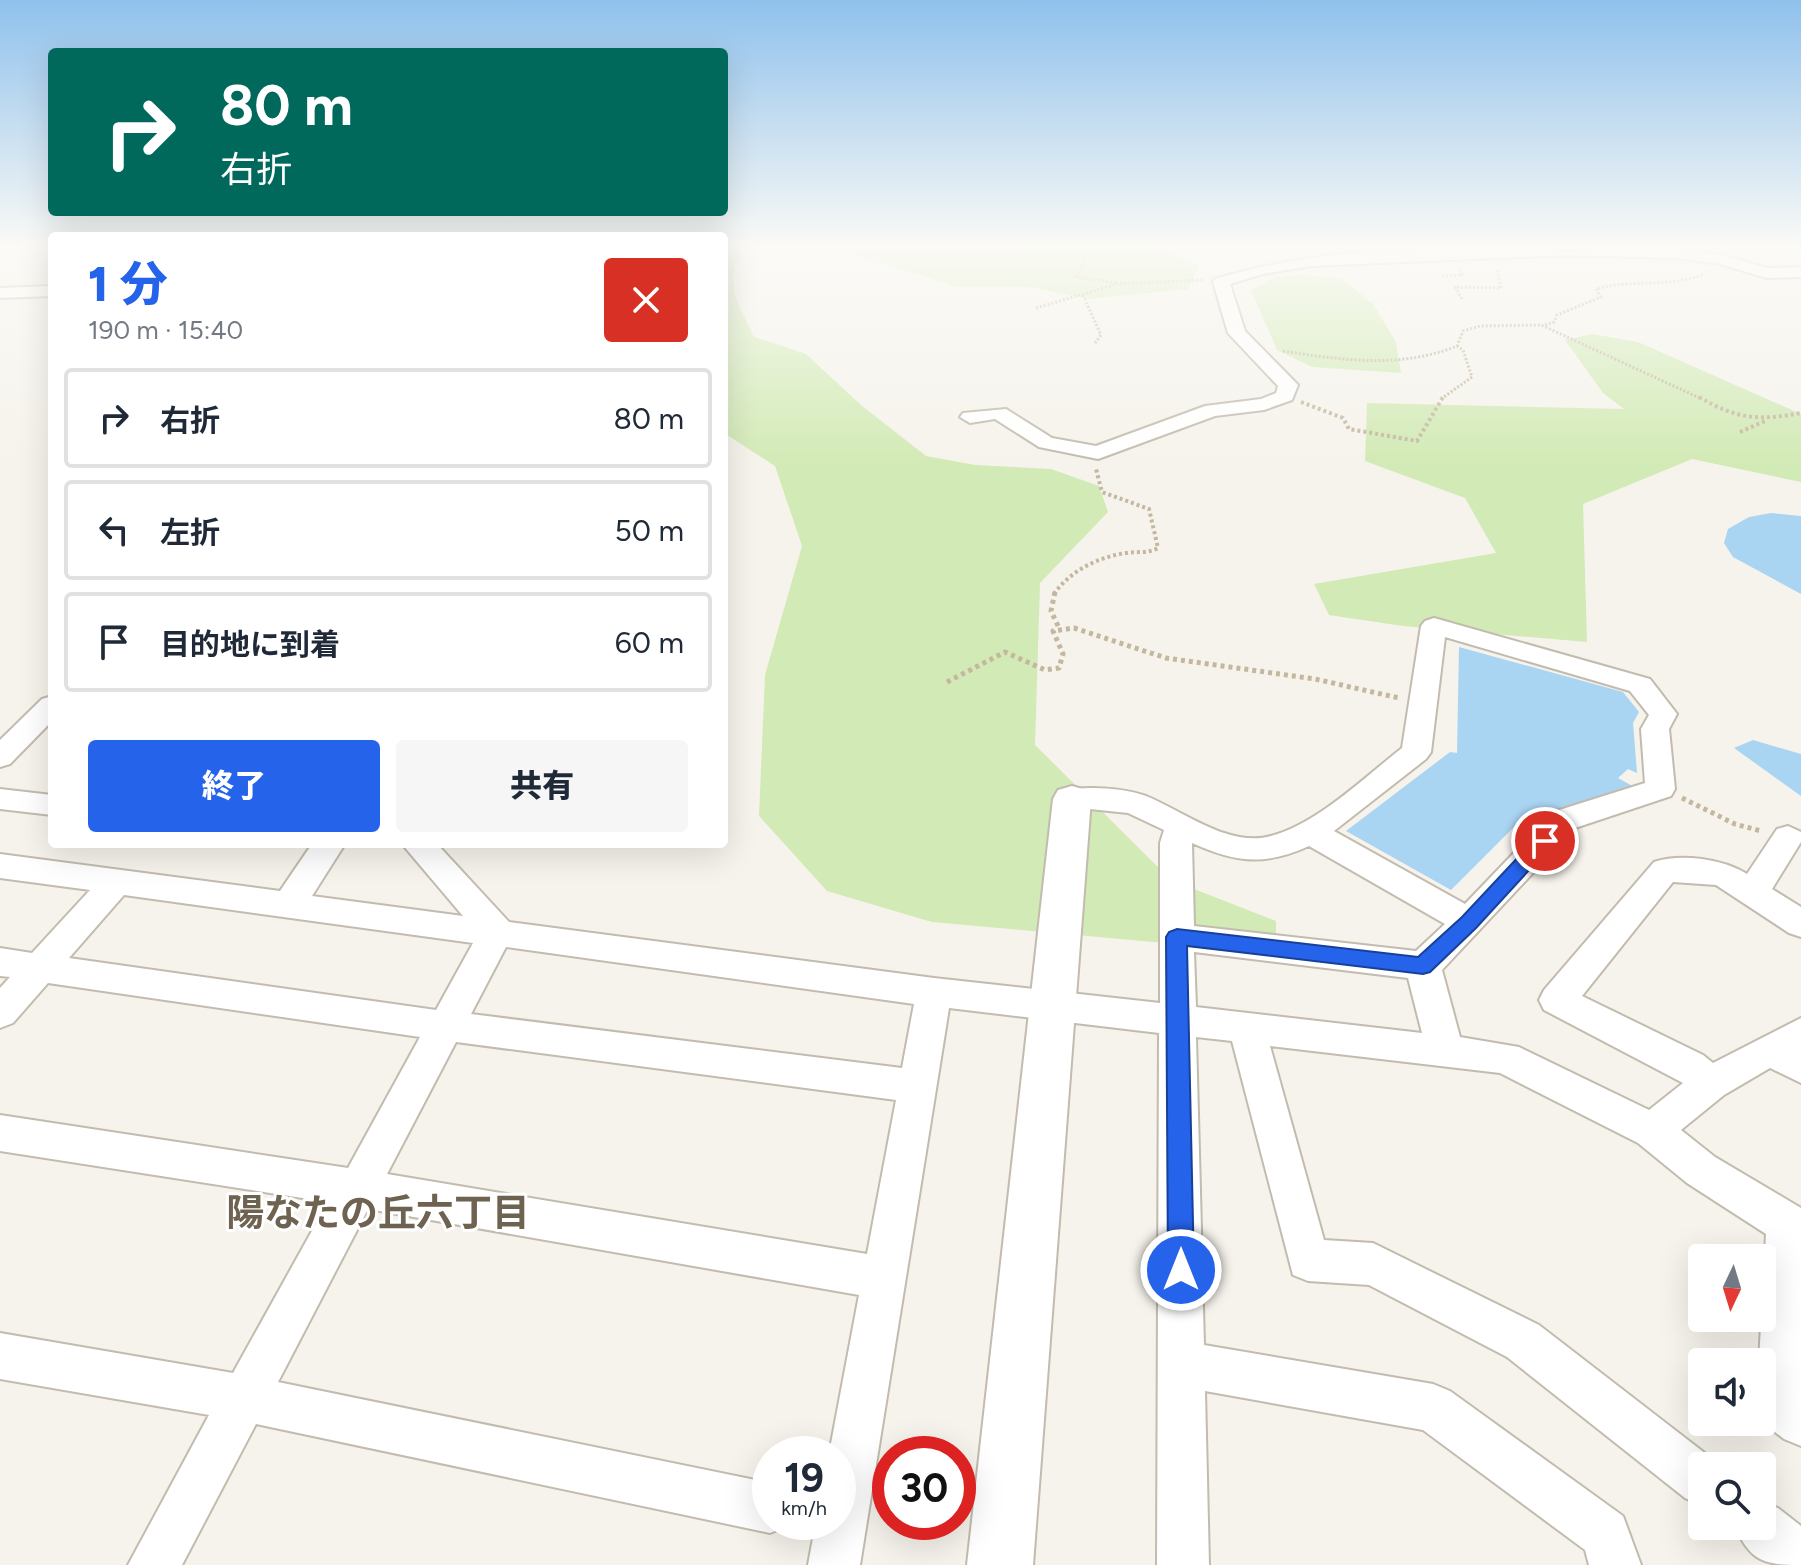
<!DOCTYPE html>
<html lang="ja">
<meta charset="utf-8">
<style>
:root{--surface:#fff;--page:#f6f6f7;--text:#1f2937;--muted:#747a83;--line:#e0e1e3;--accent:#2563eb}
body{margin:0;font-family:Figtree,"Noto Sans JP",sans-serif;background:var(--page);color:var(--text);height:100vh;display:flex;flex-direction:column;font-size:30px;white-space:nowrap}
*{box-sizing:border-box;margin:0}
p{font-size:26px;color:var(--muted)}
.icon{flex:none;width:44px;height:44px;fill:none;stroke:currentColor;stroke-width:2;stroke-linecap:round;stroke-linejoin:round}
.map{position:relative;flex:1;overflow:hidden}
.sheet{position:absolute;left:48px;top:232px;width:680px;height:616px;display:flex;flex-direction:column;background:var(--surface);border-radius:8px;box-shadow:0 8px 32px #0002}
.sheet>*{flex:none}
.banner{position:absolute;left:48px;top:48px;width:680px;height:168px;border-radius:8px;box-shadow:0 8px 32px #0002;background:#00695c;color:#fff;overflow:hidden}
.needle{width:52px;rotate:184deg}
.controls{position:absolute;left:1688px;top:1244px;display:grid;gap:16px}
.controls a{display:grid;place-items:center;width:88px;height:88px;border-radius:8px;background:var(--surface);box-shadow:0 8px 32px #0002;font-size:40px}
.speed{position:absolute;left:752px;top:1436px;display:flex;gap:16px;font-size:40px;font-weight:700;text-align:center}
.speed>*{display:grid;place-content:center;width:104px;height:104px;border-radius:50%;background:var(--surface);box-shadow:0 8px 32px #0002;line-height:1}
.speed small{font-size:20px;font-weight:400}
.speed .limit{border:12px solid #d22;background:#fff;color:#111}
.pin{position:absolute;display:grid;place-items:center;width:68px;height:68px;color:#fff;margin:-34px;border:4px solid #fff;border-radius:50%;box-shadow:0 2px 8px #0007}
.me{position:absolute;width:88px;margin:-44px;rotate:0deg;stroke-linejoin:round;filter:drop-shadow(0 0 6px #0008)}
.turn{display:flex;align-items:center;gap:28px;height:168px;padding:0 40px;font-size:36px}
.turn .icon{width:104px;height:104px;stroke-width:2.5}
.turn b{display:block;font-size:56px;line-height:68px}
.round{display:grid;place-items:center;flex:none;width:84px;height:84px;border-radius:8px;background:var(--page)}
.overview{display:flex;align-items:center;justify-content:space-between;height:136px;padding:0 40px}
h1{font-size:48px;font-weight:800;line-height:60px;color:var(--accent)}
.action{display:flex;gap:16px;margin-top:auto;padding:16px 40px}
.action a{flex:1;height:92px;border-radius:8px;background:var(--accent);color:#fff;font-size:32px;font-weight:800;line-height:92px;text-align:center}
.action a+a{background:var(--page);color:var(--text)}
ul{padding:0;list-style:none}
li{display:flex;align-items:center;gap:24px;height:100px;margin:0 16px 12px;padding:0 24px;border:4px solid var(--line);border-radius:8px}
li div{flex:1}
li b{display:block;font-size:30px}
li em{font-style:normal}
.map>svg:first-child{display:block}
</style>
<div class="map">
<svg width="1801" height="1565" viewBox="0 0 1801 1565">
<rect width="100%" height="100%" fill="#f6f3ec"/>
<g fill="#d2eab5">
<path d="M724,246h19c-20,37 -5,56 11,91l52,17 55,51 65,51 49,9 76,4 48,17 9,26 -68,71 -5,162 136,135 105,41v32l-344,-31 -105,-31 -68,-75 6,-141 37,-129 -27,-80 -51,-33z"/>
<path d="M825,246h326l49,19 -12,24 -99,10 -59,-12h-72z"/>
<path d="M1303,275l39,4 31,25 23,38 5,31 -89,-6 -35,-17 -26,-60 25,-13z"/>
<path d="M1592,334l46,8 163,72v68l-109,-23 -109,45 4,138 -184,-16 -74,-11 -15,-31 182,-31 -31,-55 -100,-37 2,-58 257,6 -21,-16 -38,-53z"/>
</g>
<g fill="#a9d4f2">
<path d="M1771,513l30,3v78l-68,-37 -9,-14 4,-14 21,-12z"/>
<path d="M1459,647l164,45 16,20 -6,11 4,50 -9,-4 -10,9 18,10 -91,35 -18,-9 -76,76 -105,-59 104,-79 7,1z"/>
<path d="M1753,740l48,14v42l-67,-48z"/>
</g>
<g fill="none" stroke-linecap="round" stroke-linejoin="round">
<g stroke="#c2bbae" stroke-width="4">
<g id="minor">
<path d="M1579,246l96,2 47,7 46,13 33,-1v10l-34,1 -47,-14 -45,-6 -107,-3 -256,11 -49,8 -33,10 15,47 53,54 -6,15 -28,10 -49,6 -117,43 -59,-12 -44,-28 -25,4 -10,-6 3,-4 43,-4 46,29 44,8 109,-40 56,-7 15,-6 2,-7 -50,-53 -15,-51 2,-3c115,-35 245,-33 364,-33z"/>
<path d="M52,286v10l-52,2v-10z"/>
<path d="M1434,618l216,61 27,35 -8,15 6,60 -4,7 -96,32 -133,142 18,67 59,10 130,63 34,-27 -139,-73 -5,-10 5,-10 110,-128c27,-9 69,-3 93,12l30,-45 11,-3 13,6v10l-29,47 29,18v30l-12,-4 -73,-48 -43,-3 -91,114 121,59 10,8 88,-45v65l-31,-15 -46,27 -43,35 34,27 86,51v238l-17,-7 -22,-17v-60h-3l7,-128 -79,-51 -49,-40 -138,-70 -230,-27 54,194 49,3 166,82 180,139 1,2h-18v40l-17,-8 -178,-141 -138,-72 -61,-4 -15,-6 -61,-234 -36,-4 8,308 229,39 17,7 173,125 18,49h-52l-4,-15 -162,-120 -218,-39 4,174h-52l2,-532 -210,-25 -89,557h-52l8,-43h22v-68h-9l30,-159 -491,-86 -90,173 492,101v39h19l-1,4 -18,7 -514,-109 -74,141h-54l81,-150 -209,-36v-46l233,40 95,-171 -328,-51v-36l348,53 72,-131 -372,-54 -35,40 -13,5v-40l10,-11 -10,-1v-28l32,5 58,-63 -90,-12v-24l280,37 32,-47h33l-33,52 151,20 -61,-72h35l72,78 425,56 226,25v-160l4,-13 -36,-17 -67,-7 -4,-7 4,-7c23,-7 63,-4 85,4 37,15 83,52 125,40 46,-12 94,-59 131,-88l19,-122 4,-5zM1445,637l185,54 19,24 -8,14 4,54 -92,29 -88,92 -131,-73 92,-72 5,-7zM1192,843c44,20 73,23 117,3l136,78 -29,27 -222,-25zM124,895l349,48 -37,67 -367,-52zM506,947l408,57 -12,64 -431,-54zM1194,952l214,26 14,55 -226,-26zM456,1042l440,58 -29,154 -480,-80z"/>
<path d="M52,696v25l-42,43 -10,3v-27l42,-41z"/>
<path d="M0,789l52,6v20l-52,-6z"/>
<path d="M1762,1502l16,6 23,18v39c-36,0 -51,-3 -66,-39h27z"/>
</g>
</g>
<g stroke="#c2bbae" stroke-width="4">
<path id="tertiary" d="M1072,786l14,4 5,9 -58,766h-66l86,-766 5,-9z"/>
</g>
<g stroke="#c4b79f" stroke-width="3" stroke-dasharray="2 2" stroke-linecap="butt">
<path d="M1086,258l-10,19 41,6"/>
<path d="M1442,276l20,-1 -3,-6"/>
<path d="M1083,295l18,40 -6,8"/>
<path d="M1462,299l-7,-12 46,1 -4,-19"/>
<path d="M1036,308l81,-24 86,-4"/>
<path d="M1545,325l9,-3 3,-7 44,-18 -5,-8c36,-11 73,0 108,-15"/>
<path d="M1283,351c59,9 117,18 174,-5l6,-15 17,-5 61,-1 161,74"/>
<path d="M1441,399l31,-22 -9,-27 -6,-4"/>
</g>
<g stroke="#c4b79f" stroke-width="4" stroke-dasharray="3 3" stroke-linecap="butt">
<path d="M1699,397c37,22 60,24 102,16"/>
<path d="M1301,402l42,16 6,11 68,12 26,-44"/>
<path d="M1740,432l25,-11"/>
<path d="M1054,594c16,-23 44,-37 72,-41 12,-2 21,1 32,-5l-9,-39 -47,-17 -6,-23"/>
</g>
<g stroke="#c4b79f" stroke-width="5" stroke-dasharray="4 4" stroke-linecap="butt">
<path d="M1055,592l-4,19 8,17"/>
<path d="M947,682l58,-30 40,18 14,-2 4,-14 -10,-23 21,-3 92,30 149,21 84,19"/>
<path d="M1682,798l53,26 26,7"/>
</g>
<use href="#minor" fill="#fff" fill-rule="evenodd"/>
<use href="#tertiary" fill="#fff" fill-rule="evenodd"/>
</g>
<linearGradient id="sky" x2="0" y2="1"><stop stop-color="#8fc1ec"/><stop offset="0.53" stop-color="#fbfaf6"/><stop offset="1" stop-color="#fbfaf6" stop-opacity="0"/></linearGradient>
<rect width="1801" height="465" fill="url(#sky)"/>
<path fill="#2563eb" stroke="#184099" stroke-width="2" d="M1545,834l10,7 -3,4 -76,83 -46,44 -7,2 -236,-28 7,324 -3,9 -10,3 -9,-3 -4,-9 -2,-333 3,-5 8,-3 241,28 44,-40 76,-81z"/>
<g text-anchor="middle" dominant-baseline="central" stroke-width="6" stroke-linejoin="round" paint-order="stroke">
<g font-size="38" font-weight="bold" fill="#6e6250" stroke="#fff">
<text x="378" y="1213">陽なたの丘六丁目</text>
</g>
</g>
</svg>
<div class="controls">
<a><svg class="needle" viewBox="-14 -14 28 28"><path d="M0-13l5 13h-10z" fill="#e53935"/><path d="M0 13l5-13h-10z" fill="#747a83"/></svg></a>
<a><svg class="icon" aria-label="sound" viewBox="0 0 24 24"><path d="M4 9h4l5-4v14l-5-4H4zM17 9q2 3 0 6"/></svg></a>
<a><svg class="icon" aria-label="search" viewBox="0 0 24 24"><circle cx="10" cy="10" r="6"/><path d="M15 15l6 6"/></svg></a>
</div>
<div class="speed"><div>19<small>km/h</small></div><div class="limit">30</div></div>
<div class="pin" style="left:1545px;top:841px;background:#d93025"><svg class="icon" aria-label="arrive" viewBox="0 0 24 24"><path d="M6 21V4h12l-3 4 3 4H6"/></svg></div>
<svg class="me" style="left:1181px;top:1270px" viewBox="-20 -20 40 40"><circle r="17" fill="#2563eb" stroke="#fff" stroke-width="3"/><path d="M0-11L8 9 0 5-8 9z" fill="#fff"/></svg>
<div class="banner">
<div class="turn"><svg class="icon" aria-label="right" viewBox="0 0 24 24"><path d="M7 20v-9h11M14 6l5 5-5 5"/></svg><div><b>80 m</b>右折</div></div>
</div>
<section class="sheet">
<div class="overview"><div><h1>1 分</h1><p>190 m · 15:40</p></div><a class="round" style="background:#d93025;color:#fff"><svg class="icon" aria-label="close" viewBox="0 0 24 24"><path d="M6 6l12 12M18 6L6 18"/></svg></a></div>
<ul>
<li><svg class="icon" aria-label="right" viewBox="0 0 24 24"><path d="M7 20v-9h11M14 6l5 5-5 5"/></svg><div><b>右折</b></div><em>80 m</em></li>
<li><svg class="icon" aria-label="left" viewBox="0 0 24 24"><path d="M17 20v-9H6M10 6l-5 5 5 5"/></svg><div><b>左折</b></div><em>50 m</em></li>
<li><svg class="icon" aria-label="arrive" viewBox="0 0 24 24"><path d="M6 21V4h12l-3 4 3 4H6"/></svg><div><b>目的地に到着</b></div><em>60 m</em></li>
</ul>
<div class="action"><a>終了</a><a>共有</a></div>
</section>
</div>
